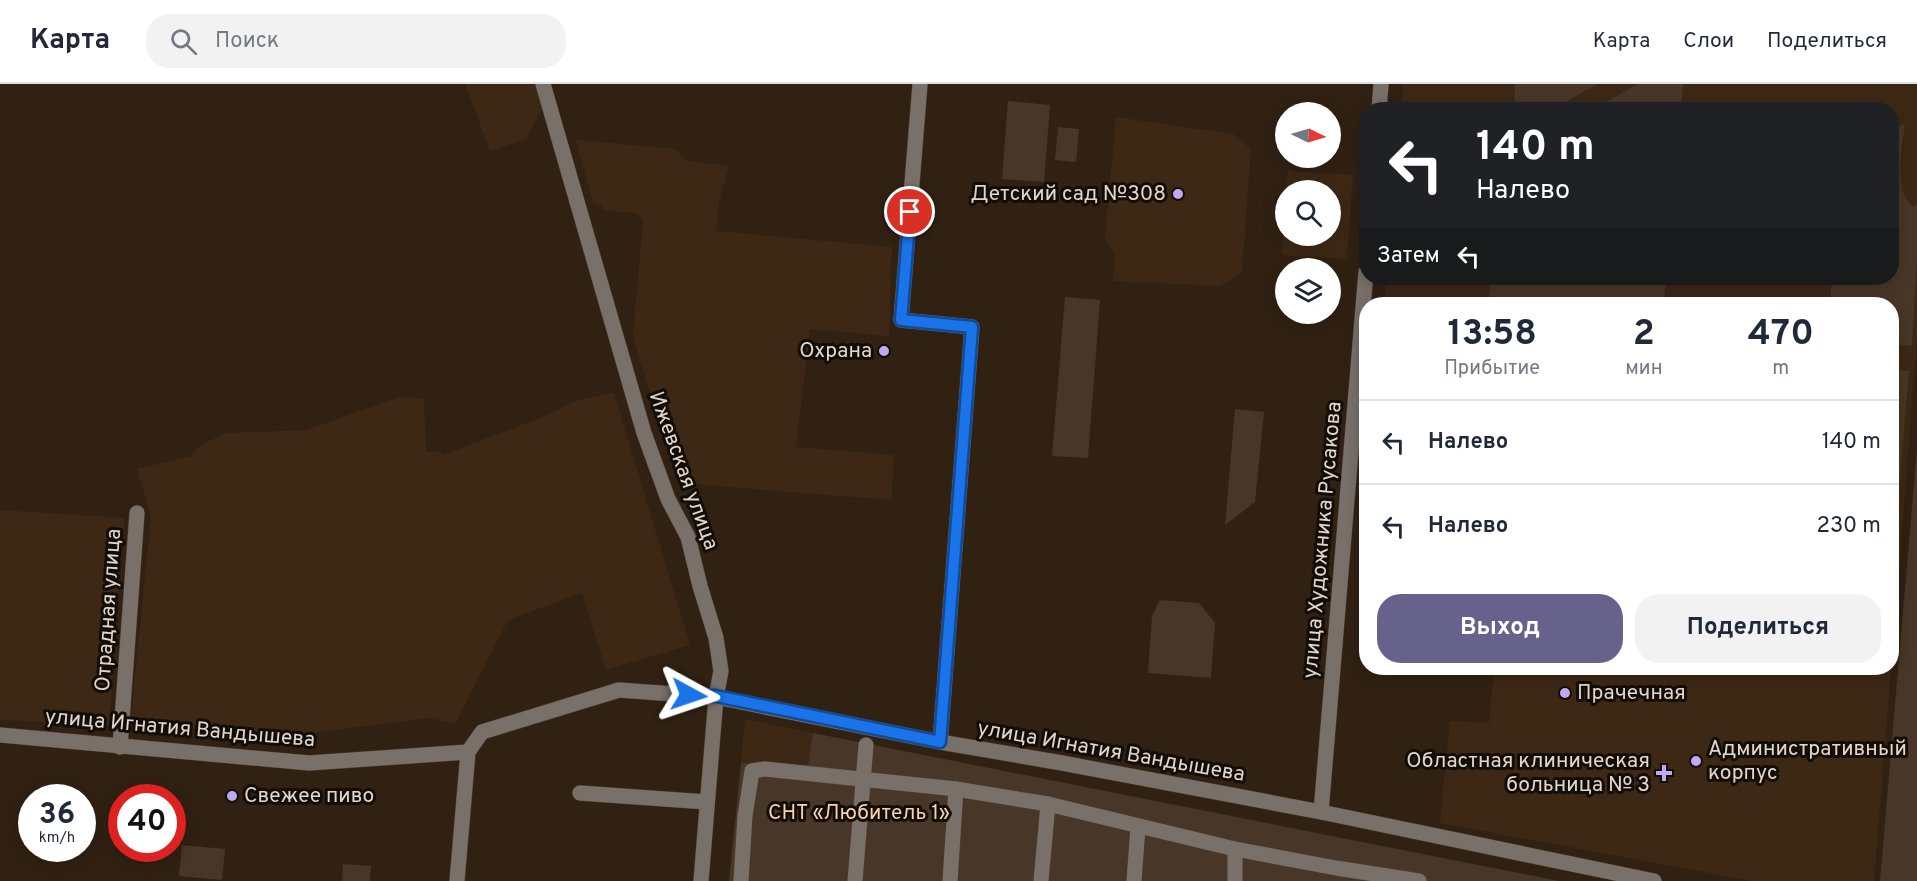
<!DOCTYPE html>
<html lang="ru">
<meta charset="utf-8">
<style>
:root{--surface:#fff;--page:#f2f2f3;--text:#1f2937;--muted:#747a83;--line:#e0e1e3;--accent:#67628c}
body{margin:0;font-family:Overpass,sans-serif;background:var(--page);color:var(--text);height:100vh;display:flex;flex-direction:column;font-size:22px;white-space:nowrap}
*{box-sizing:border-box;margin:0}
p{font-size:20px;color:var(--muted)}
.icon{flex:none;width:33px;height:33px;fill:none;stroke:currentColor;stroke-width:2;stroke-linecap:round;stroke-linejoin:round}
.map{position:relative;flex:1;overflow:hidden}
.drawer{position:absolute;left:1359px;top:213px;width:540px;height:378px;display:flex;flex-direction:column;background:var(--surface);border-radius:24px;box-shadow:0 3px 15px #0003}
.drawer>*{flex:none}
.hud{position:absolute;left:1359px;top:18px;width:540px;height:183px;border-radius:24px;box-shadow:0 3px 15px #0003;background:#202124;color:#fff;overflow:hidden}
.needle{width:39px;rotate:95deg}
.tools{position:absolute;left:1275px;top:18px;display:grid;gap:12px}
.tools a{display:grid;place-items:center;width:66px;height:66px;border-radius:50%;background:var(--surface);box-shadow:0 3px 15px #0003;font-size:30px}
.speed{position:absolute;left:18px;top:700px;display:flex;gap:12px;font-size:30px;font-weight:700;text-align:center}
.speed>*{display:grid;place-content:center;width:78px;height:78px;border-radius:50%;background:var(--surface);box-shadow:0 3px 15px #0003;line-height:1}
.speed small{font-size:15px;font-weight:400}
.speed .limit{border:9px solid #d22;background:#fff;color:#111}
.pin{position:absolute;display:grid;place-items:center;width:51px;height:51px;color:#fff;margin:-26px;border:3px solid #fff;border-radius:50%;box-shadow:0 2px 6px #0007}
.me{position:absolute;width:66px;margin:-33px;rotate:95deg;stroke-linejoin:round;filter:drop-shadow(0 0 4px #0008)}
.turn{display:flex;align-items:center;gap:21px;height:126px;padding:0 18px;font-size:27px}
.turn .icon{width:78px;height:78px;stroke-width:2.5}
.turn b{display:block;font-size:42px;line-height:51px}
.then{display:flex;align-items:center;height:57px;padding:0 18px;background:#0003;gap:12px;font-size:22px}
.eta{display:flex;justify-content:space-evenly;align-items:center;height:102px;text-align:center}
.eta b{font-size:36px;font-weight:700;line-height:42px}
.cta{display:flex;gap:12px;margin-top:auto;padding:12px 18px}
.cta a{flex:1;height:69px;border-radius:24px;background:var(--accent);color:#fff;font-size:24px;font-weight:700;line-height:69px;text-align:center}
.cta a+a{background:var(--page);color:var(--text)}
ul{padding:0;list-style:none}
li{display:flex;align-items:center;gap:18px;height:84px;padding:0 18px;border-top:2px solid var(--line)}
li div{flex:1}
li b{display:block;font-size:22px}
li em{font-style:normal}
header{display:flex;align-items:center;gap:36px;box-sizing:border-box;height:84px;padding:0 30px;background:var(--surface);border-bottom:2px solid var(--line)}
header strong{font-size:28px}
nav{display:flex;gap:33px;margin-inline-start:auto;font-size:21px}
.search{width:420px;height:54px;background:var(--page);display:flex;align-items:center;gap:15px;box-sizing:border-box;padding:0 21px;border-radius:24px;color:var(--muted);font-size:22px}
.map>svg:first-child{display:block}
</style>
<header>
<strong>Карта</strong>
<div class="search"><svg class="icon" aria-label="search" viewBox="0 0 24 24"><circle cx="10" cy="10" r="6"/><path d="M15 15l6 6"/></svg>Поиск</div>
<nav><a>Карта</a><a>Слои</a><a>Поделиться</a></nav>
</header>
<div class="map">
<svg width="1917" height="797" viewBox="0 0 1917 797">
<rect width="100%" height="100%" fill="#312113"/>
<g fill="#3d2815">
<path d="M465,0h69l9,24 -17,31 -36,12z"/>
<path d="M1403,0h112l-1,25 -113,1z"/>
<path d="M1597,0h41l-45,25 -39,1z"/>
<path d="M1683,0h234v119l-3,4 -5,-3 -9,-21 5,-59 -13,3v-17h-211z"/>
<path d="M1116,33l117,17 18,15 -9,123 -22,14 -107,-5 2,-26 -10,-16z"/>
<path d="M576,56l99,9 12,12 42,5 -10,35 -3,30 176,16 -3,89 -79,-7 -14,118 97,8 -1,45 -214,-17 -45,-146 10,-117 -7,-7 -33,-3v-5l-10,-2z"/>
<path d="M1288,87l65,4 -6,84 -65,-4 3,-50 1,31h44v-46h-44z"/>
<path d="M1917,176v77l-25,324v-118h3l14,-172 -17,-2v-25l19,2z"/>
<path d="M1386,194h105l-3,26h-104z"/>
<path d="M1666,194h166l-2,23 29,2v1h-195z"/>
<path d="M614,309l76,252 -84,25 -24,-77 -74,27 -53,104 -25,-6 -127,16 -173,-8 21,-209 -14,-48 54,-13 9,-11 27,-12 79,-3 94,-33 24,2 2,53 13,-1 4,4 102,-39 33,-16z"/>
<path d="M0,426l124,8 -15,207 -109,-5z"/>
<path d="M1494,584h397l-17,213h-122l-312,-58 10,-102 39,2z"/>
<path d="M745,635l68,14 -4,34 -68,-4z"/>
</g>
<g fill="#483728">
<path d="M1515,0h82l-43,25h-40z"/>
<path d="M1638,0h45l-2,25h-88z"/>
<path d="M1008,17l42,4 -6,77 -42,-3z"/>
<path d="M1905,40c-2,22 -13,69 9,83l3,-4v57l-5,86 -20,-2v-40h-33l-1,-1 -28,-2 2,-23h60v-151z"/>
<path d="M1058,43l21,2 -3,33 -21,-2z"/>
<path d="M1491,194h175l-2,26h-176z"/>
<path d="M1065,213l35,3 -12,158 -36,-2z"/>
<path d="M1892,285l17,2 -14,172h-3z"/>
<path d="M1235,325l29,3 -9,90 -30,23z"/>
<path d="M1917,364v433h-37z"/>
<path d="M1160,516l39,3 16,20 -4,55 -63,-5 4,-57z"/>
<path d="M813,649l746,148h-830l12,-118 67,4z"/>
<path d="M182,761l43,4 -3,31 -43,-4z"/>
<path d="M343,780l28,2 -1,15h-28z"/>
</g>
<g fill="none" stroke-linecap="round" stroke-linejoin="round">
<g stroke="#4d3e31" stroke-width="16">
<g id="minor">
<path d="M543,0l101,349 24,66 20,38 12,49 16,52 5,33 -5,26 -15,184"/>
<path d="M920,0l-19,236 71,7 -32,415"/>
<path d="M1379,26l2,-26"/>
<path d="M0,651l309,28 159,-11"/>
<path d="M120,663l17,-234"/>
<path d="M580,709l127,9"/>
<path d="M1321,728l45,-540"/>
<path d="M1235,765v32"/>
<path d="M457,797l11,-129 14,-20 137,-42 97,7 224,45 122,21 259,49 333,69"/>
<path d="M741,797l4,-65 7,-45 13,-2 191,20 92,15 187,45 101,19 83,13"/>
<path d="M855,797l11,-136"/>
<path d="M950,797l6,-92"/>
<path d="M1041,797l7,-77"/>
<path d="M1134,797l4,-54"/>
</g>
</g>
<use href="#minor" stroke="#787069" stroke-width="15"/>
</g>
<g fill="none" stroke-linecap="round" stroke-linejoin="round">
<g stroke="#114b97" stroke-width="15">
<path id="route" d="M689,611l27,1 224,46 32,-415 -71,-7 9,-108"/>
</g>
<use href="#route" stroke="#1a73e8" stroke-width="10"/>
</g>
<g fill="#c0a8f4" stroke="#130d07" stroke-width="2">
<circle cx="1178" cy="110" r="6"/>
<circle cx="884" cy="267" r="6"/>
<circle cx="1565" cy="609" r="6"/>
<circle cx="1696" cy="677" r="6"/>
<path d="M1661 680h6v6h6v6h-6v6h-6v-6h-6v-6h6z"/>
<circle cx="232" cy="712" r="6"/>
</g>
<g text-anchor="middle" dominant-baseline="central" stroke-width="6" stroke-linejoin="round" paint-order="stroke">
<g font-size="21" fill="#e1d6cd" stroke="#130d07" text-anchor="end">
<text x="1166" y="110">Детский сад №308</text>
<text x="872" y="267">Охрана</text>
<text x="1577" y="609" text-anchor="start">Прачечная</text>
<text x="1708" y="665" text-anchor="start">Административный<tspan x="1708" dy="24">корпус</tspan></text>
<text x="1650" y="677">Областная клиническая<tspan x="1650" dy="24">больница № 3</tspan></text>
<text x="244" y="712" text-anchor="start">Свежее пиво</text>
</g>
<g font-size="21" fill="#e1d6cd" stroke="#130d07">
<text transform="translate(683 387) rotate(70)">Ижевская улица</text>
<text transform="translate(1323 456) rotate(-85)">улица Художника Русакова</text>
<text transform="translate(109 526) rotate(-86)">Отрадная улица</text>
<text transform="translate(180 645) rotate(5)">улица Игнатия Вандышева</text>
<text transform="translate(1111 668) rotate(10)">улица Игнатия Вандышева</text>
</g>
<g font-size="21" fill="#f8d1ad" stroke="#130d07">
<text x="859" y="729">СНТ «Любитель 1»</text>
</g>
</g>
</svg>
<div class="tools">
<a><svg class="needle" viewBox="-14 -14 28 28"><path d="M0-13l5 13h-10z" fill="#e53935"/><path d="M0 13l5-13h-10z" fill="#747a83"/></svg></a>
<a><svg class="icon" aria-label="search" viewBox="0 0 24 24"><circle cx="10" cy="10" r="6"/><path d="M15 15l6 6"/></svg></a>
<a><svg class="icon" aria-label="layers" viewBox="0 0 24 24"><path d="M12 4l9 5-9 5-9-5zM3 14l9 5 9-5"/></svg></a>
</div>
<div class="speed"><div>36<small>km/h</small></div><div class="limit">40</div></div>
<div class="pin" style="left:910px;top:128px;background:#d93025"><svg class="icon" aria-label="arrive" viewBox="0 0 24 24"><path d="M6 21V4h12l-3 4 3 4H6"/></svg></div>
<svg class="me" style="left:689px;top:611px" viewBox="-20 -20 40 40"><path d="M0-17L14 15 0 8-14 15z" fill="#1a73e8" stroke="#fff" stroke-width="4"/></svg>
<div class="hud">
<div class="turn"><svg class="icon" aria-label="left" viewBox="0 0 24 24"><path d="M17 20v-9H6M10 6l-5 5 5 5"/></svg><div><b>140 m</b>Налево</div></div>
<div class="then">Затем<svg class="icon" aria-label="left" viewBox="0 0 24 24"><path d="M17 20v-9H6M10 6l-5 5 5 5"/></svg></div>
</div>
<section class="drawer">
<div class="eta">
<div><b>13:58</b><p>Прибытие</p></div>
<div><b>2</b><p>мин</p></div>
<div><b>470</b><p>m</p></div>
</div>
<ul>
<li><svg class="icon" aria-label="left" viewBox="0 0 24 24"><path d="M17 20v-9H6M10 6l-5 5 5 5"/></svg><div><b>Налево</b></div><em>140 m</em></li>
<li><svg class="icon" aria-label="left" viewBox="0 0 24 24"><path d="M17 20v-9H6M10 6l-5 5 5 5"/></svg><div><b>Налево</b></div><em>230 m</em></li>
</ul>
<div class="cta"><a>Выход</a><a>Поделиться</a></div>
</section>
</div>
